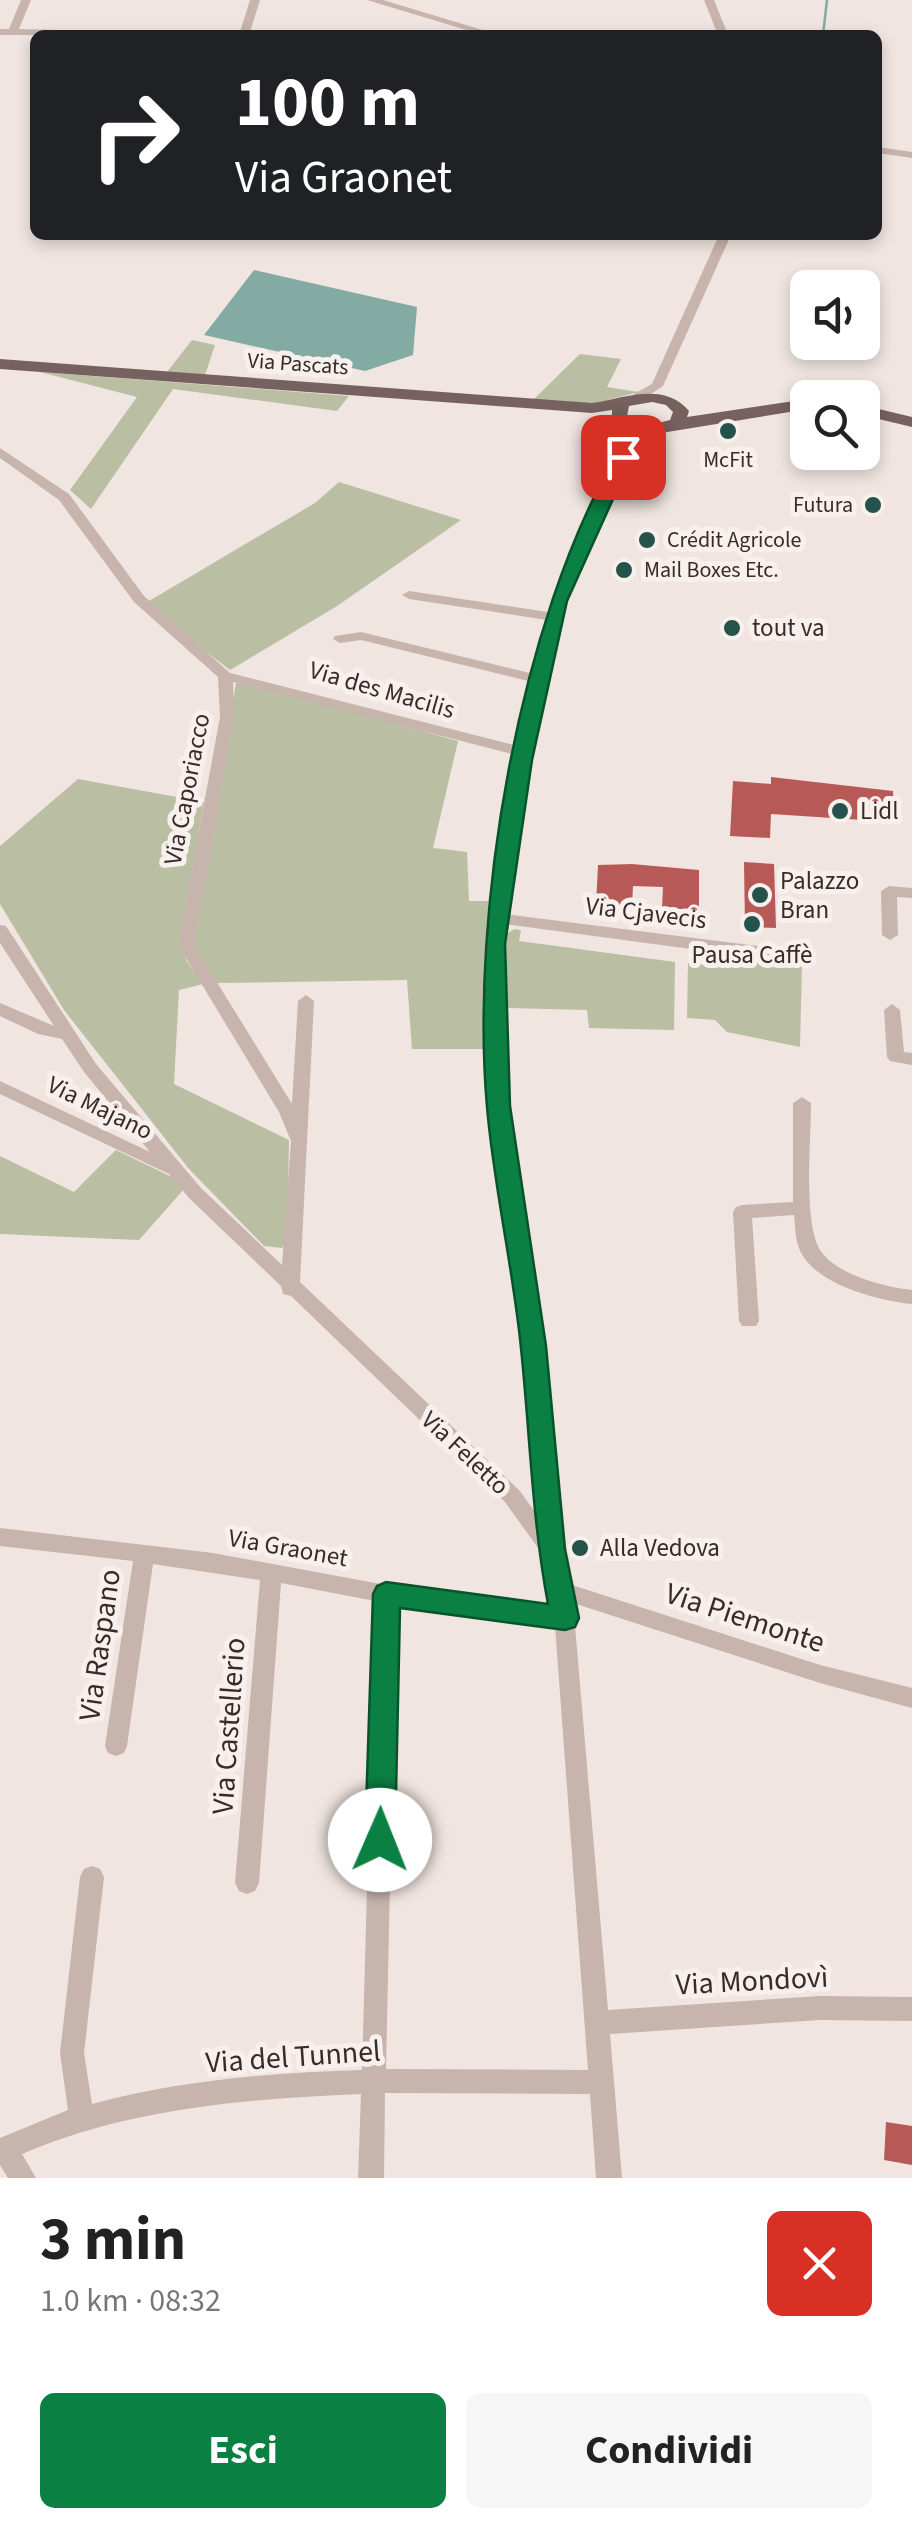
<!DOCTYPE html>
<html lang="it">
<meta charset="utf-8">
<style>
:root{--surface:#fff;--page:#f6f6f6;--text:#222;--muted:#767676;--accent:#0b8043}
body{margin:0;font-family:"Source Sans 3",sans-serif;background:var(--page);color:var(--text);height:100vh;display:flex;flex-direction:column;font-size:38px;white-space:nowrap}
*{box-sizing:border-box;margin:0}
p{font-size:32px;color:var(--muted)}
.icon{flex:none;width:55px;height:55px;fill:none;stroke:currentColor;stroke-width:2;stroke-linecap:round;stroke-linejoin:round}
.map{position:relative;height:2178px;overflow:hidden}
.details{display:flex;flex-direction:column;background:var(--surface);flex:1}
.details>*{flex:none}
.guide{position:absolute;left:30px;top:30px;width:852px;height:210px;border-radius:15px;box-shadow:0 5px 15px #0003;background:#202124;color:#fff;overflow:hidden}
.buttons{position:absolute;left:790px;top:270px;display:grid;gap:20px}
.buttons a{display:grid;place-items:center;width:90px;height:90px;border-radius:15px;background:var(--surface);box-shadow:0 5px 15px #0003;font-size:50px}
.pin{position:absolute;display:grid;place-items:center;width:85px;height:85px;color:#fff;margin:-42px;border-radius:20px;box-shadow:0 5px 15px #0006}
.me{position:absolute;width:110px;margin:-55px;rotate:1deg;stroke-linejoin:round;filter:drop-shadow(0 0 8px #0008)}
.turn{display:flex;align-items:center;gap:35px;height:210px;padding:0 40px;font-size:45px}
.turn .icon{width:130px;height:130px;stroke-width:2.5}
.turn b{display:block;font-size:70px;line-height:85px}
.round{display:grid;place-items:center;flex:none;width:105px;height:105px;border-radius:15px;background:var(--page)}
.head{display:flex;align-items:center;justify-content:space-between;height:170px;padding:0 40px}
h1{font-size:60px;font-weight:700;line-height:75px}
.primary-button{display:flex;gap:20px;margin-top:auto;padding:20px 40px}
.primary-button a{flex:1;height:115px;border-radius:15px;background:var(--accent);color:#fff;font-size:40px;font-weight:700;line-height:115px;text-align:center}
.primary-button a+a{background:var(--page);color:var(--text)}
.map>svg:first-child{display:block}
</style>
<div class="map">
<svg width="912" height="2178" viewBox="0 0 912 2178">
<rect width="100%" height="100%" fill="#f0e5e0"/>
<g fill="#babea2">
<path d="M192,340l23,5 -10,30 -38,-3z"/>
<path d="M580,354l41,5 -14,28 32,5 -47,12 -59,-4z"/>
<path d="M40,372l309,24 -12,15 -164,-22 -82,120 -21,-19 67,-93z"/>
<path d="M339,482l122,38 -124,86 -107,64 -86,-66 171,-101z"/>
<path d="M236,683l59,12 163,46 -25,107 34,4 2,49h19l-1,148h-75l-5,-69 -190,3 -19,-26 -6,-19z"/>
<path d="M78,779l126,23 -24,138 6,20 17,24 -24,6 -5,94 115,56 -2,100 -5,8 -18,-2 -75,-77 -125,-159 -64,-106v-58z"/>
<path d="M515,929l6,1 -2,11 156,21 -1,68 -85,-2 -2,-18 -82,-2 -1,-73z"/>
<path d="M719,953l83,11 -2,83 -73,-15 -12,-12 -28,-2 1,-55 30,3z"/>
<path d="M116,1150l58,28 10,11 -45,51 -139,-6v-78l74,36z"/>
</g>
<path fill="#83aaa3" d="M254,270l163,37 -4,48 -48,16 -161,-36z"/>
<g fill="none" stroke-linecap="round" stroke-linejoin="round">
<path stroke="#83aaa3" stroke-width="2.5" d="M823,35l4,-35"/>
</g>
<g fill="#b75a57">
<path d="M771,777l122,14 1,31 -123,-8 -1,24 -40,-2 3,-55 38,3z"/>
<path d="M744,862l30,2 2,64 -31,-1z"/>
<path d="M632,864l67,6v40l-37,-2 1,-21 -30,-1 -1,20 -36,-1 2,-40z"/>
<path d="M886,2122l26,4v39l-28,-5z"/>
</g>
<g fill="none" stroke-linecap="round" stroke-linejoin="round">
<g fill="#c7b4ad" fill-rule="evenodd">
<path d="M21,0h10l-12,29 110,3 5,3h-134v-6h9z"/>
<path d="M250,0h10l-11,35h-10z"/>
<path d="M367,0h16l116,35h-16z"/>
<path d="M704,0h10l14,35h-10z"/>
<path d="M878,147l34,5v6l-34,-5z"/>
<path d="M719,235h12l-68,151 -21,14h-8v-6l18,-10z"/>
<path d="M649,426l6,4 -19,12 -71,159 -35,159 -25,154 284,36 8,6 -8,6 -285,-38 3,183 39,261 14,178 9,38 251,81 92,23v20l-92,-25 -247,-80 35,407 212,-14 92,1v24l-92,-1 -210,14 12,144h-26l-6,-84 -205,-1 -1,85h-26l3,-84c-116,5 -231,14 -339,60l14,24h-28l-8,-13v-27l68,-28 -8,-57 20,-176 4,-8 8,-3 8,3 4,8 -20,176 8,51c89,-24 178,-31 270,-34l13,-469 -94,-18 -22,300 -4,8 -8,3 -8,-3 -4,-8 25,-303 -107,-16 -26,182 -3,7 -8,3 -8,-3 -3,-7 28,-185 -133,-15v-18l213,25 173,32 166,22 -11,-55 -36,-50 -214,-206 -8,-2 -2,-8 -92,-88 -20,-24 -169,-80v-13l150,71 -66,-80 -22,-33 -24,-5 -38,-18v-13l54,23 -54,-83v-18l6,1 90,138 105,124 81,77 9,-124 -12,-29 -101,-167 42,-228 -2,-40 -84,-75 -75,-102 -59,-42v-10l69,46 75,102 86,77 288,73 14,-64 -171,-42 -21,3 -7,-4 2,-3 26,-4 173,42 13,-54 -138,-21 -7,-4 7,-4 139,21 77,-172zM233,682l283,73 -28,163 1,189 37,261 12,148 -19,-26 -219,-208 14,-281 -8,-6 -8,6 -6,103 -98,-159 40,-228zM396,1604l159,22 33,444 -202,-1z"/>
<path d="M889,886l23,2v10l-15,-1 1,38 -8,5 -8,-5 -1,-44z"/>
<path d="M892,1004l8,6 4,42 8,1v12l-22,-4 -3,-4 -3,-47z"/>
<path d="M802,1097l9,6c0,37 -7,108 6,141 11,29 67,43 95,46v14c-33,-3 -100,-20 -113,-56 -4,-10 -4,-23 -5,-33l-42,3 7,103 -3,5h-14l-3,-5 -6,-109 3,-5 6,-2 51,-3v-99z"/>
</g>
<g fill="#76615e" fill-rule="evenodd">
<path d="M0,359l592,44c33,-5 72,-22 97,8l-2,6 121,-18v10l-159,26 -37,-14v-11l-20,3 -592,-44zM652,402l14,3 7,7 -3,8 -20,5 -23,-9 2,-10z"/>
<path d="M862,405l50,12v10l-50,-12z"/>
</g>
</g>
<path fill="#0b8043" stroke="#07532c" stroke-width="2.5" d="M617,454l15,3 -65,144 -35,159 -27,184 5,162 36,240 19,203 14,69 -4,9 -10,3 -165,-22 -5,232 -4,10 -11,4 -10,-4 -5,-10 8,-246 4,-8 9,-4 162,22c-16,-85 -18,-170 -27,-256 -8,-81 -27,-160 -34,-241 -17,-195 31,-484 130,-653z"/>
<g fill="#25534c" stroke="#f8f0ec" stroke-width="4">
<circle cx="728" cy="431" r="10"/>
<circle cx="873" cy="505" r="10"/>
<circle cx="647" cy="540" r="10"/>
<circle cx="624" cy="570" r="10"/>
<circle cx="732" cy="628" r="10"/>
<circle cx="840" cy="811" r="10"/>
<circle cx="760" cy="895" r="10"/>
<circle cx="752" cy="924" r="10"/>
<circle cx="580" cy="1548" r="10"/>
</g>
<g text-anchor="middle" dominant-baseline="central" stroke-width="10" stroke-linejoin="round" paint-order="stroke">
<g font-size="22" fill="#362c2b" stroke="#f8f0ec">
<text transform="translate(298 364) rotate(4)">Via Pascats</text>
</g>
<g font-size="22" fill="#362c2b" stroke="#f8f0ec" text-anchor="start">
<text x="728" y="460" text-anchor="middle">McFit</text>
<text x="853" y="505" text-anchor="end">Futura</text>
<text x="667" y="540">Crédit Agricole</text>
<text x="644" y="570">Mail Boxes Etc.</text>
</g>
<g font-size="25" fill="#362c2b" stroke="#f8f0ec" text-anchor="start">
<text x="752" y="628">tout va</text>
<text x="860" y="811">Lidl</text>
<text x="780" y="881">Palazzo<tspan x="780" dy="29">Bran</tspan></text>
<text x="752" y="955" text-anchor="middle">Pausa Caffè</text>
<text x="600" y="1548">Alla Vedova</text>
</g>
<g font-size="25" fill="#362c2b" stroke="#f8f0ec">
<text transform="translate(382 690) rotate(16)">Via des Macilis</text>
<text transform="translate(187 789) rotate(-79)">Via Caporiacco</text>
<text transform="translate(646 913) rotate(7)">Via Cjavecis</text>
<text transform="translate(100 1108) rotate(26)">Via Majano</text>
<text transform="translate(465 1453) rotate(43)">Via Feletto</text>
<text transform="translate(288 1548) rotate(10)">Via Graonet</text>
</g>
<g font-size="30" fill="#362c2b" stroke="#f8f0ec">
<text transform="translate(745 1618) rotate(18)">Via Piemonte</text>
<text transform="translate(100 1645) rotate(-82)">Via Raspano</text>
<text transform="translate(229 1726) rotate(-86)">Via Castellerio</text>
<text transform="translate(752 1981) rotate(-3)">Via Mondovì</text>
<text transform="translate(293 2057) rotate(-4)">Via del Tunnel</text>
</g>
</g>
</svg>
<div class="buttons">
<a><svg class="icon" aria-label="sound" viewBox="0 0 24 24"><path d="M4 9h4l5-4v14l-5-4H4zM17 9q2 3 0 6"/></svg></a>
<a><svg class="icon" aria-label="search" viewBox="0 0 24 24"><circle cx="10" cy="10" r="6"/><path d="M15 15l6 6"/></svg></a>
</div>
<div class="pin" style="left:623px;top:457px;background:#d93025"><svg class="icon" aria-label="arrive" viewBox="0 0 24 24"><path d="M6 21V4h12l-3 4 3 4H6"/></svg></div>
<svg class="me" style="left:380px;top:1840px" viewBox="-20 -20 40 40"><circle r="19" fill="#fff"/><path d="M0-13L10 11 0 6-10 11z" fill="#0b8043"/></svg>
<div class="guide">
<div class="turn"><svg class="icon" aria-label="right" viewBox="0 0 24 24"><path d="M7 20v-9h11M14 6l5 5-5 5"/></svg><div><b>100 m</b>Via Graonet</div></div>
</div>
</div>
<section class="details">
<div class="head"><div><h1>3 min</h1><p>1.0 km · 08:32</p></div><a class="round" style="background:#d93025;color:#fff"><svg class="icon" aria-label="close" viewBox="0 0 24 24"><path d="M6 6l12 12M18 6L6 18"/></svg></a></div>
<div class="primary-button"><a>Esci</a><a>Condividi</a></div>
</section>
